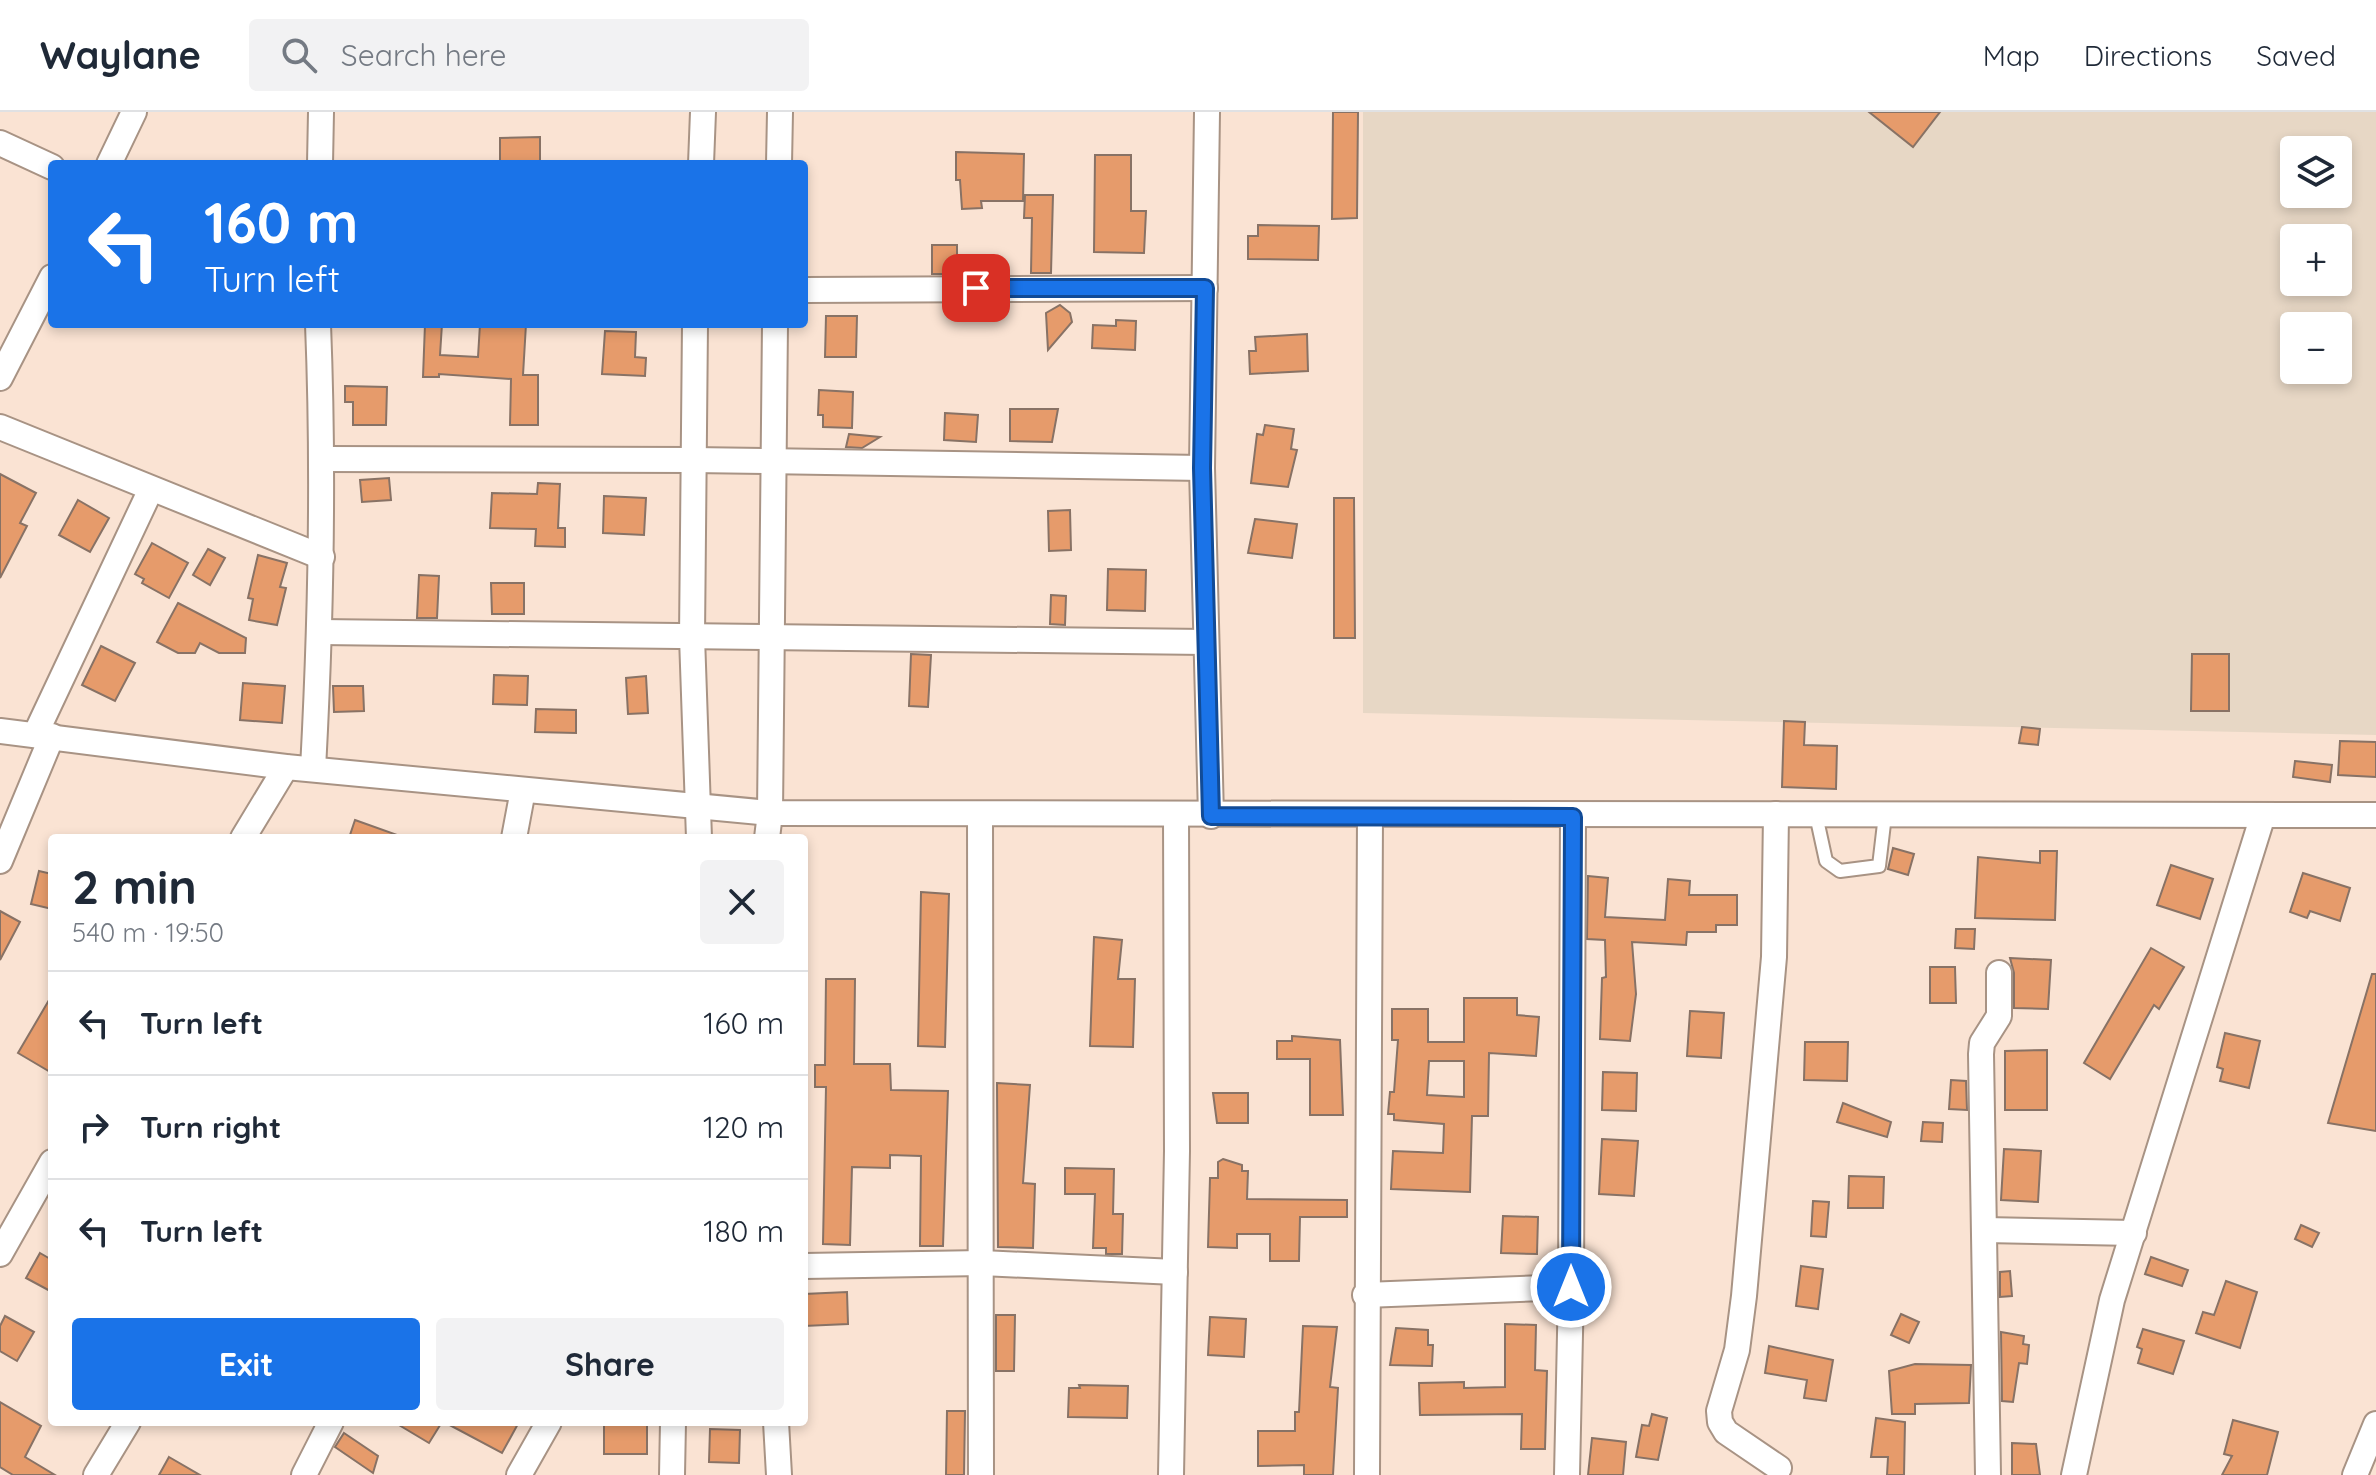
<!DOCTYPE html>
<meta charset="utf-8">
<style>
:root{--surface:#fff;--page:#f2f2f3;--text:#1f2937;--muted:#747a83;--line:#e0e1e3;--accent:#1a73e8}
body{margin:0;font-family:Quicksand,sans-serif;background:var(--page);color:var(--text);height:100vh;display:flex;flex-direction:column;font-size:30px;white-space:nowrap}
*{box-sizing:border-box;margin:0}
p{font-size:26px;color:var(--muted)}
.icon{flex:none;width:44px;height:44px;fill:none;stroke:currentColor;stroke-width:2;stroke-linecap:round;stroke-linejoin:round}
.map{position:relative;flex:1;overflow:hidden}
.drawer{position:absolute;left:48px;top:722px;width:760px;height:592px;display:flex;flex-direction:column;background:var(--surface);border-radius:8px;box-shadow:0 4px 12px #0003}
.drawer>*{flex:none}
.top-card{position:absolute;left:48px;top:48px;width:760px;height:168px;border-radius:8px;box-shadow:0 4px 12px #0003;background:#1a73e8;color:#fff;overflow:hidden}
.controls{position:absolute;left:2280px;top:24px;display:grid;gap:16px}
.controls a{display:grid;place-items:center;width:72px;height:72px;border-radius:8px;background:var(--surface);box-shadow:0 4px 12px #0003;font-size:40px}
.pin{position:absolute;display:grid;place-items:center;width:68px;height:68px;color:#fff;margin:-34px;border-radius:16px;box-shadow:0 4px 12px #0006}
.me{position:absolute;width:88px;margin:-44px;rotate:0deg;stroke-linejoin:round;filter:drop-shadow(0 0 6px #0008)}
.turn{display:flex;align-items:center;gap:28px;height:168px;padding:0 24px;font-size:36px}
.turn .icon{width:104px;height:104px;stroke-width:2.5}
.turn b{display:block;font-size:56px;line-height:68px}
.round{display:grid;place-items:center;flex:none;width:84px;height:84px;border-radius:8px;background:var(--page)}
.head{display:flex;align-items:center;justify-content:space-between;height:136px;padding:0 24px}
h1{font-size:48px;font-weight:700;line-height:60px}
.action{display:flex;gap:16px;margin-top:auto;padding:16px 24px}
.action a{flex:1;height:92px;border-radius:8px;background:var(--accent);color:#fff;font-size:32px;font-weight:700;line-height:92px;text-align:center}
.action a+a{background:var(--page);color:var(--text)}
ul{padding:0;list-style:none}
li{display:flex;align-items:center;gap:24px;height:104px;padding:0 24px;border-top:2px solid var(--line)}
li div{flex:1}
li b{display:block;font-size:30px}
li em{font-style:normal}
header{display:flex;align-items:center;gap:48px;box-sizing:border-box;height:112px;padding:0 40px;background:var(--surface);border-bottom:2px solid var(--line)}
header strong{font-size:38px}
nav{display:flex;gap:44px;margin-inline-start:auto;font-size:28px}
.search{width:560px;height:72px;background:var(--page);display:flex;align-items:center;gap:20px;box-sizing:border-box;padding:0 28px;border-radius:8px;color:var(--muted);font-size:30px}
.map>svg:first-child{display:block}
</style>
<header>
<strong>Waylane</strong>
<div class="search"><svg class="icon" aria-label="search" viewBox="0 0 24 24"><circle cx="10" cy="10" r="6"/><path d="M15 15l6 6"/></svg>Search here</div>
<nav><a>Map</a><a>Directions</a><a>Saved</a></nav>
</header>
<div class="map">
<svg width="2376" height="1363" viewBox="0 0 2376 1363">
<rect width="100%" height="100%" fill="#fae3d3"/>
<path fill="#e7d7c5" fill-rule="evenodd" d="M1363,0h1013v623l-1013,-22zM2294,38h44v44h-44zM2294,126h44v44h-44zM2294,214h44v44h-44z"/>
<g fill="#e69b6b" stroke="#887265" stroke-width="2" fill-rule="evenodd">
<path d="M1333,0h25l-1,106 -25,1z"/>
<path d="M1869,0h71l-27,35z"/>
<path d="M540,25v27h-40v-26z"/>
<path d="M956,40l68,2 -1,47h-42l1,7 -20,1 -2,-29h-4z"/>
<path d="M1095,43h36v56h15l-2,42 -50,-1z"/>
<path d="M1025,83h28l-2,78h-20l1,-55h-8z"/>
<path d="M1258,113l61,1 -1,34 -70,-1v-23h10z"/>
<rect x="932" y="133" width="25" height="29"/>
<path d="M1060,193l10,8 2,9 -24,28 -2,-37z"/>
<path d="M826,204h31l-1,41h-31z"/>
<path d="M1116,208l20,1 -1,29 -43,-2 1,-23 23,1z"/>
<path d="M425,212h17l-2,31 38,2 2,-33h46l-3,51h15v50h-28l1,-46 -72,-5v3h-16z"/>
<path d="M605,219l31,1 -1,25 11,1 -1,18 -43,-2z"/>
<path d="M1307,222l1,37 -58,3 -1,-23h7l-1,-14z"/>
<path d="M345,274l42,1 -1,38h-33v-23h-8z"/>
<path d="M819,278l34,2 -1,36 -29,-1v-12h-5z"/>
<path d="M1010,297h48l-6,33 -42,-1z"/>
<path d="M945,301l33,2 -2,27 -32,-2z"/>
<path d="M1265,313l29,4 -3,20 6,1 -9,37 -37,-4 6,-49 6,1z"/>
<path d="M849,322l31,3 -18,11 -16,-1z"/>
<path d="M0,362l36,19 -16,30 7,3 -27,52z"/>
<path d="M389,366l2,22 -29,2 -2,-22z"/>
<path d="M538,371l22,1 -2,44h7v19l-30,-1 1,-17 -46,-1 2,-35 45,1z"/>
<path d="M604,384l42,2 -2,37 -41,-2z"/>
<path d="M1334,386h20l1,140h-21z"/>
<path d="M78,388l31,18 -19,34 -31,-17z"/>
<path d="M1070,398l1,40 -22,1 -1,-40z"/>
<path d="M1255,407l42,5 -5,34 -44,-5z"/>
<path d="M152,431l36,20 -19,35 -27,-15 2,-4 -9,-5z"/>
<path d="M208,437l17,9 -15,27 -17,-10z"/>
<path d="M258,443l29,8 -7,24 6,1 -9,37 -28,-5 4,-21 -5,-1z"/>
<path d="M1108,457l38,1 -1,41 -38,-1z"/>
<path d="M419,463l20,1 -2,42h-20z"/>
<path d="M491,471h33v31h-32z"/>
<path d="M1051,483l15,1 -1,29 -15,-1z"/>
<path d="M178,491l68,35 -1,15h-26l-19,-10 -5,10h-17l-21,-11z"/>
<path d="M101,534l34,17 -20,38 -33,-16z"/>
<path d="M911,542l20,1 -3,52 -19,-1z"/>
<path d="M2192,542h37v57h-38z"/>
<path d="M494,563l34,1 -1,29 -34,-1z"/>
<path d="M646,564l2,37 -20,1 -2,-36z"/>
<path d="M243,571l42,3 -3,37 -42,-3z"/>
<path d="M333,574h30l1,25 -30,1z"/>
<path d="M536,597l40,1v23l-41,-1z"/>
<path d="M1784,609l21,1 -1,23 33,1 -1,43 -54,-2z"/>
<path d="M2022,615l18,2 -2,16 -19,-2z"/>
<path d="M2340,629l36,1v35l-38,-2z"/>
<path d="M2295,649l37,4 -2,17 -37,-5z"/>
<path d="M355,708l45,16 -1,2h-50z"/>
<path d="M1893,736l21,6 -6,21 -20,-6z"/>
<path d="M2040,739h17l-2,69 -80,-2 3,-61 62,6z"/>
<path d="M2171,753l42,14 -13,40 -43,-14z"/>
<path d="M39,759l13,3v35l-21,-5z"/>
<path d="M2303,761l47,15 -10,33 -30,-10 -3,7 -17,-6z"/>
<path d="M1588,764l20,2 -3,39 60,3 3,-41 22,2 -1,14h48v30h-21v7h-29l-1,13 -54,-3 4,52 -6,47 -30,-2 2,-61 4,-1 -1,-37 -18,-1z"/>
<path d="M921,780l28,2 -4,153 -27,-1z"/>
<path d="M0,799l20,11 -20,38z"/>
<path d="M1956,817h19l-1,20 -19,-1z"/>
<path d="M1094,825l28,3 -4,39h17l-2,68 -43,-1z"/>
<path d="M2151,836l33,19 -25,42 -5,-4 -44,74 -26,-16z"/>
<path d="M2010,846l41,2 -3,49 -34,-1v-35z"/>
<path d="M1930,855h25l1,36h-26z"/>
<path d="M2372,862h4v157l-48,-8z"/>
<path d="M826,867h29l-1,85h36l1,26 57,1 -5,155h-23l1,-90 -31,-1v13l-38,-1 -2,78 -27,-1 3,-157h-11v-22h10z"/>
<path d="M52,883v78l-34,-20z"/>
<path d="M1464,886h53v17l22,2 -3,39 -47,-3 -1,63h-16l-2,76 -79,-3 2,-38 50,2 1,-29 -50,-4v-6h-6l2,-22h4l4,-52h-6v-31h36v33h36zM1429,949h35v36l-37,-2z"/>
<path d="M1690,899l34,2 -3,45 -34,-2z"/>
<path d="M2225,921l35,8 -11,47 -29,-7 3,-12 -6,-2z"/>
<path d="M1292,924l48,4 3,75h-33v-56h-33v-18h15z"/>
<path d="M1805,930h43l-1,39 -43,-1z"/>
<path d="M2047,938v60h-42v-59z"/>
<path d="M1603,960l34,1 -1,38 -34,-1z"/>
<path d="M1951,968l15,1 1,29 -18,-1z"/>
<path d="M997,971l33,2 -7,98 12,1 -2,64 -35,-1z"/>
<path d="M1213,981h35v30h-31z"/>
<path d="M1843,991l48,19 -4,15 -50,-15z"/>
<path d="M1923,1010l20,1 -1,19 -21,-1z"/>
<path d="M1602,1027l36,2 -4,55 -35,-2z"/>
<path d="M2004,1037l37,2 -3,51 -37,-2z"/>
<path d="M1223,1047l19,6v6h6l-1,28 100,1v17h-47l-1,44h-29v-27h-33v14l-29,-1 2,-69h8v-16z"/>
<path d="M1065,1056l49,1 -1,45h10l-1,40h-16v-6h-13l2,-54h-30z"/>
<path d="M1849,1064l35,1 -1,31h-35z"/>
<path d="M1813,1089l16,1 -3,35 -15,-1z"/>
<path d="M1503,1104l35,1 -1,37 -36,-1z"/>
<path d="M2301,1113l18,8 -7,14 -17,-8z"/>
<path d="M40,1141l12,7v32l-26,-14z"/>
<path d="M2151,1145l37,13 -6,16 -37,-12z"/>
<path d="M1801,1154l22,3 -5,40 -22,-3z"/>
<path d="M2010,1159l2,25 -12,1v-25z"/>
<path d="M2226,1169l31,11 -17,56 -44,-15 7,-21 11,3z"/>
<path d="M847,1180l1,32 -44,2v-32z"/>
<path d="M1901,1202l18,8 -10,21 -18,-8z"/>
<path d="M996,1203h19l-1,56h-18z"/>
<path d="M5,1204l29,16 -17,29 -17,-10v-25z"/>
<path d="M1210,1205l36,2 -2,38 -36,-2z"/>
<path d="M1505,1212l31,1 -1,45 12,1 -2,78h-24l1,-35 -102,1 -1,-32 45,-1v6l41,-1z"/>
<path d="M1303,1214l34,1 -7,60 8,1 -5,87h-29v-10l-46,1v-35h37v-19h4z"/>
<path d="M1396,1216l32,2v15h5l-1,21 -42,-1z"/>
<path d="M2143,1217l41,12 -11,33 -35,-11 4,-14 -5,-2z"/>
<path d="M2001,1220l23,4 -1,8 6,1 -2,19 -8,-1 -6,39 -11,-1z"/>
<path d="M1769,1234l64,14 -7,41 -22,-3 3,-18 -42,-7z"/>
<path d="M1915,1252l56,1 -2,38 -54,1v10h-23l-3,-43z"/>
<path d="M1079,1273l49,1 -1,32 -59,-1 1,-29h11z"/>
<path d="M0,1290l41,24 -16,31 30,18h-42l-13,-8z"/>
<path d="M947,1299h18l-1,64h-18z"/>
<path d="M1652,1302l15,4 -9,42 -22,-3 6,-32 7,1z"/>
<path d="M1876,1306l29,4 -1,53h-17l1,-18h-17z"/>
<path d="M2233,1308l45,12 -11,43h-45l10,-19 -8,-2z"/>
<path d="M394,1310h48l-13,21z"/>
<path d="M444,1310h75l-17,31z"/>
<rect x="604" y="1311" width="43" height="31"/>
<path d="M710,1317l30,1 -1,33 -30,-1z"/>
<path d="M344,1321l34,23 -5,17 -38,-26z"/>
<path d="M1592,1326l34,4 -3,33h-35z"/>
<path d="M2012,1331l24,1 4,31h-28z"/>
<path d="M169,1345l31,18h-41z"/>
</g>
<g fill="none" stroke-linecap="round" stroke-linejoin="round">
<g stroke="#a89384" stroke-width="16">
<path id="lane" d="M1816,703l10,46 14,10 39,-5 6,-51"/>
</g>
<g stroke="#a89384" stroke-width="28">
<g id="street">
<path d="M1207,0l-5,356 9,348"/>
<path d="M0,31l52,24"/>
<path d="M109,52l25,-52"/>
<path d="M320,52l1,-52"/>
<path d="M701,52l2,-52"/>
<path d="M779,52l1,-52"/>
<path d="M804,178l401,-2"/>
<path d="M695,212l-3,313 7,201"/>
<path d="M0,266l52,-101"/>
<path d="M0,315l322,130"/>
<path d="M323,347l370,1 509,8"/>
<path d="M320,520l886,10"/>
<path d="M0,619l286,36 484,46 1606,2"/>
<path d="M35,623l116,-246"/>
<path d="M313,657c8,-149 11,-296 5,-445"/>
<path d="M980,702l1,661"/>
<path d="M1776,702l-2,143 -30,339 -7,54 -18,61 1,11 6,10 53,36"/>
<path d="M243,726l43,-71"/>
<path d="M514,726l9,-48"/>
<path d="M767,726l3,-25 5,-489"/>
<path d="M0,749l52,-125"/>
<path d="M1985,1118l149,3"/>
<path d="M0,1142l52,-92"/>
<path d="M804,1154l178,-3 193,9"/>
<path d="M1365,1183l206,-8"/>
<path d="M776,1310l3,53"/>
<path d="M96,1363l32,-53"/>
<path d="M304,1363l27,-53"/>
<path d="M519,1363l30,-53"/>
<path d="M672,1363l1,-53"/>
<path d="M1171,1363l6,-324 -1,-337"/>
<path d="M1367,1363l3,-659"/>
<path d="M1567,1363l4,-188 2,-470"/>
<path d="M1988,1363l-7,-421 1,-11 17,-27v-43"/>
<path d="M2074,1363l38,-175 151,-485"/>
<path d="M2355,1363l21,-51"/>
</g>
</g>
<use href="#lane" stroke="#fff" stroke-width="12"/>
<use href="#street" stroke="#fff" stroke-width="24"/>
</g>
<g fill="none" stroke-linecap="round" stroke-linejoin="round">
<g stroke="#114b97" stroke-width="20">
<path id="route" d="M976,176h229l-3,180 9,348 362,1 -2,470"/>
</g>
<use href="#route" stroke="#1a73e8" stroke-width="14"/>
</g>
</svg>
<div class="controls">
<a><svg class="icon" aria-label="layers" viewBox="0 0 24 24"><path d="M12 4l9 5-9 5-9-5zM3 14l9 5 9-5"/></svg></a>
<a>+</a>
<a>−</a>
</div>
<div class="pin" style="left:976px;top:176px;background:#d93025"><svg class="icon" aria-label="arrive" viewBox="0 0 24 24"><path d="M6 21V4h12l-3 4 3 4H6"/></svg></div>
<svg class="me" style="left:1571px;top:1175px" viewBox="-20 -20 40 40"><circle r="17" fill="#1a73e8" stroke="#fff" stroke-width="3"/><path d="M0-11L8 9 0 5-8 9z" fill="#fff"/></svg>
<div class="top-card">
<div class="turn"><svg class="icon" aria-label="left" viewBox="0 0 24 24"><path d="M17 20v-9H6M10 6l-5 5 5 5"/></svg><div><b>160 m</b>Turn left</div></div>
</div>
<section class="drawer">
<div class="head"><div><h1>2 min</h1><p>540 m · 19:50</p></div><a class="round"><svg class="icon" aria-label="close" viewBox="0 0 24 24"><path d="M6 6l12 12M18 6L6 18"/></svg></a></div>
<ul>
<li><svg class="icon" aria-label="left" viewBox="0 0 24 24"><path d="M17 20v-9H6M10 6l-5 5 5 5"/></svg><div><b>Turn left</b></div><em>160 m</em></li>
<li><svg class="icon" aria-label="right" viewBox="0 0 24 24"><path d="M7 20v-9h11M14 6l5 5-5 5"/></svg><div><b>Turn right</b></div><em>120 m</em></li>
<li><svg class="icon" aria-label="left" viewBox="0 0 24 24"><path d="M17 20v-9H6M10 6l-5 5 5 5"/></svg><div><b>Turn left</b></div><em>180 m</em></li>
</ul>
<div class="action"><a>Exit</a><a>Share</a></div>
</section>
</div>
